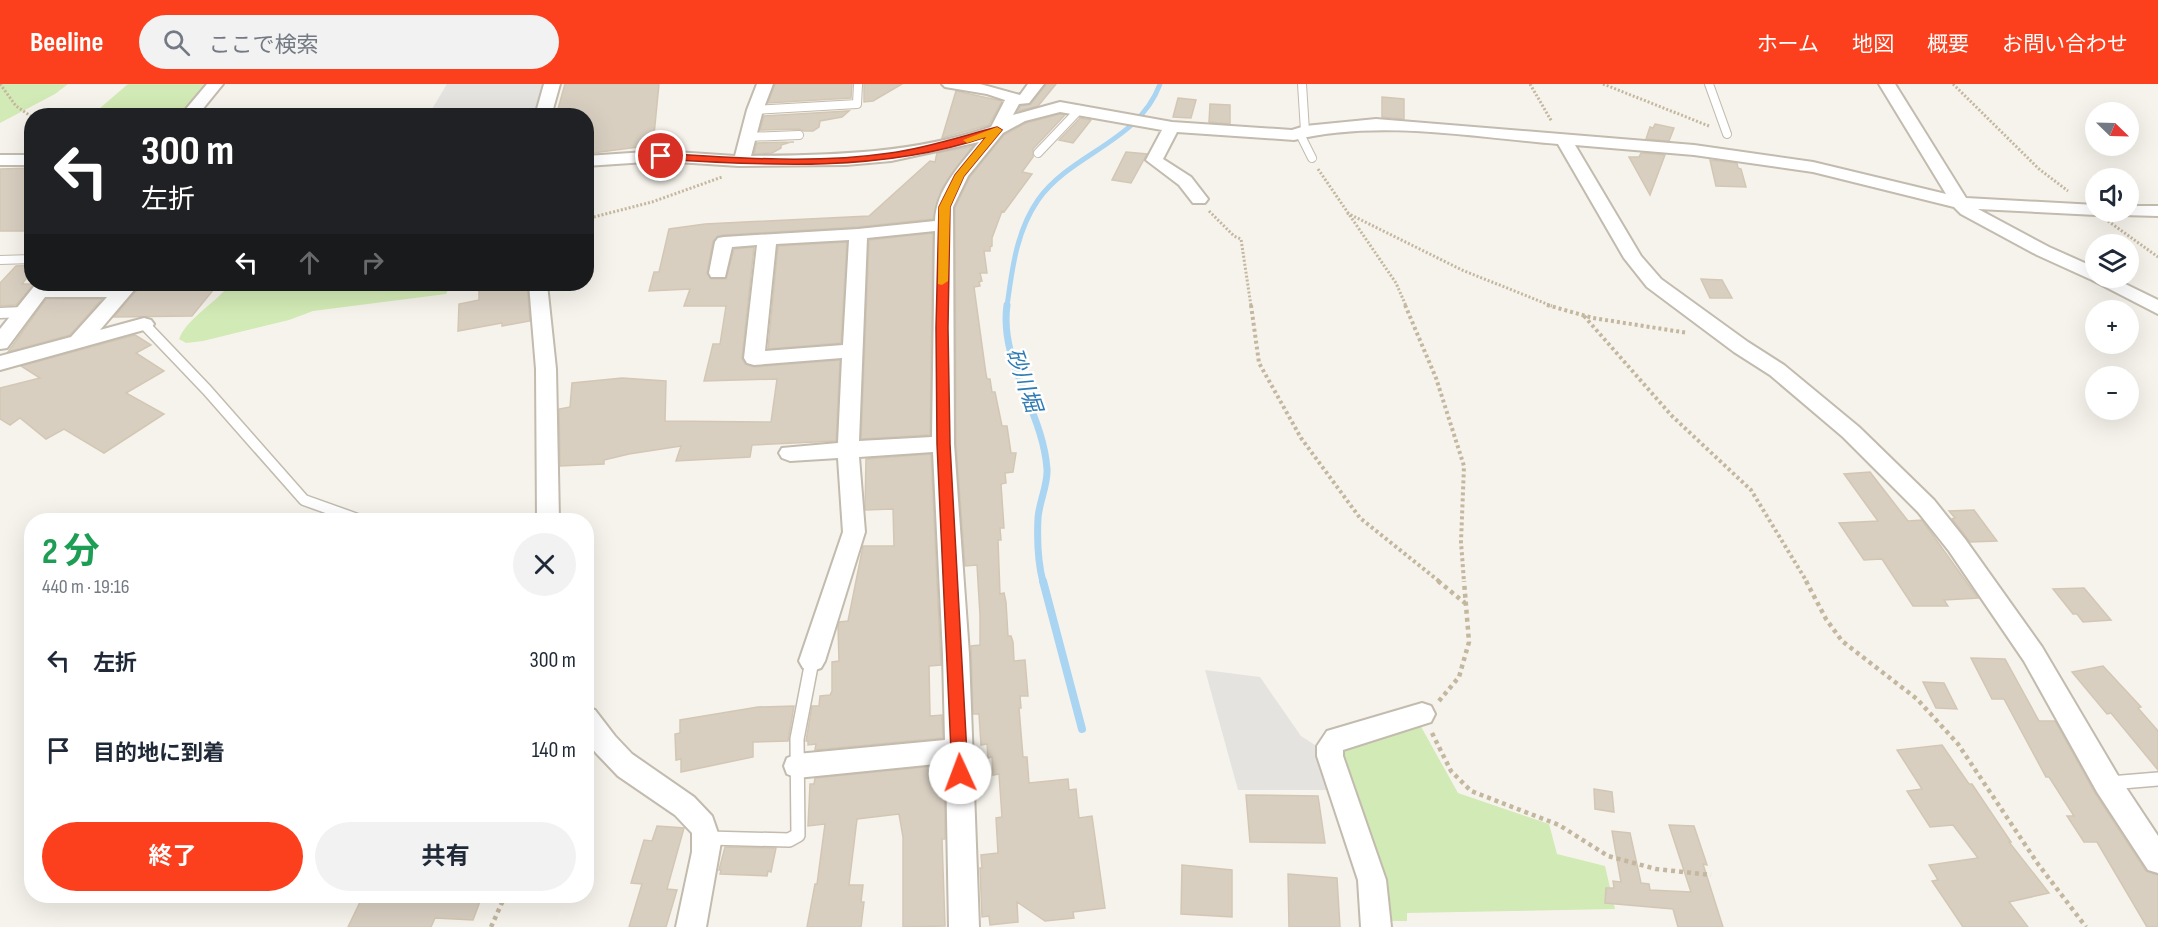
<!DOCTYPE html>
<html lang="ja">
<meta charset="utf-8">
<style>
:root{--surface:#fff;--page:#f2f2f3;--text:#1f2937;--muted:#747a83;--accent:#fc3f1d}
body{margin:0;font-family:"Sofia Sans Condensed","Noto Sans JP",sans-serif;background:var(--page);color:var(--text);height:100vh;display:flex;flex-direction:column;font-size:22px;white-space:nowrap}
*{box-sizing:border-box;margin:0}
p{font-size:20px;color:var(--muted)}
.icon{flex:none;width:33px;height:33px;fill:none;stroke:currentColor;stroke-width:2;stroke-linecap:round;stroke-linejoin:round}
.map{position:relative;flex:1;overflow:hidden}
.panel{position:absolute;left:24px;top:429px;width:570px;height:390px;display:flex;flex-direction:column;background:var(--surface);border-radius:24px;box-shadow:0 6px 24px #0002}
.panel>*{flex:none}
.banner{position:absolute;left:24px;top:24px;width:570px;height:183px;border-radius:24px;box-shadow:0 6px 24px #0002;background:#202124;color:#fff;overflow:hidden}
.needle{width:39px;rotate:113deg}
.tools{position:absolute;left:2085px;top:18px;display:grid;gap:12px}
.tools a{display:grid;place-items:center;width:54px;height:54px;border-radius:50%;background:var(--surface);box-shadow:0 6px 24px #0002;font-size:30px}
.pin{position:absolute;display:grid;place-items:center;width:51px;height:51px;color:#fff;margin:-26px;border:3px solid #fff;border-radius:50%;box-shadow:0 2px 6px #0007}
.me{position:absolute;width:66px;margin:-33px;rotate:358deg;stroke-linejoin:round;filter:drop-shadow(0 0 4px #0008)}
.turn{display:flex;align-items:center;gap:21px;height:126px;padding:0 18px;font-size:27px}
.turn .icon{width:78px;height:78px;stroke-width:2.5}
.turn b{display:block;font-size:42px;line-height:51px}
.lanes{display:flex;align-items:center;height:57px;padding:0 18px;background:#0003;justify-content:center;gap:30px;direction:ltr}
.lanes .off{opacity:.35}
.round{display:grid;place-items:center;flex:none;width:63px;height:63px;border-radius:32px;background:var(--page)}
.summary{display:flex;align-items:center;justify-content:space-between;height:102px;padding:0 18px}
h1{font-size:36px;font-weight:700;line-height:45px;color:#1e9e55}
.cta{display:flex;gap:12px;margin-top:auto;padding:12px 18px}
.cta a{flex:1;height:69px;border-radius:36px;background:var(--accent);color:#fff;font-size:24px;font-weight:700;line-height:69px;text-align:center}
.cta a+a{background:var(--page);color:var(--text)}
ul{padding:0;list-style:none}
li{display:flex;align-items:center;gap:18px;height:90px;padding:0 18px}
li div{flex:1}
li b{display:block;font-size:22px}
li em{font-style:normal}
header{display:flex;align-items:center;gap:36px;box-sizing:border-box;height:84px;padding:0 30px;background:var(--accent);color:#fff}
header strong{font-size:28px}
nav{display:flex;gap:33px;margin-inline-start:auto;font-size:21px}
.search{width:420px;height:54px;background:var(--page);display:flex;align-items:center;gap:15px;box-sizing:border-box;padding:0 21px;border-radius:33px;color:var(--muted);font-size:22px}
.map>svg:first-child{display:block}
</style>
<header>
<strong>Beeline</strong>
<div class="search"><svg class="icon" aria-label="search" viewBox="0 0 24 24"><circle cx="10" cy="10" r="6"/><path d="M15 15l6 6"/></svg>ここで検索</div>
<nav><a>ホーム</a><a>地図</a><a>概要</a><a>お問い合わせ</a></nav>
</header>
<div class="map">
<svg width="2158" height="843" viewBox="0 0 2158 843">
<rect width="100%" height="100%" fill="#f6f3ec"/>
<g fill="#d2eab5">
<path d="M0,0h68l-13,10 -55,29z"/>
<path d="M128,0h77l-26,31h-87z"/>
<path d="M230,200h221l-5,10 -133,17 -24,9 -86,21 -17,2 -7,-4c8,-21 37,-36 51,-55z"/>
<path d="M1419,639l39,70 91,31 8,30 48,12 10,43 -208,4v8h-26l-42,-163 5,-11z"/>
</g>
<g fill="#e5e3e0">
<path d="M447,0h95l-7,31 -106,-1z"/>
<path d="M1205,586l55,7 41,59 14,9 16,45h-93z"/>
</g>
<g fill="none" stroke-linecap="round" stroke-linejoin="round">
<path stroke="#a9d4f2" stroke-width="5" d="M1007,222c5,-36 9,-74 31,-106 33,-47 101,-58 122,-116"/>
<path stroke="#a9d4f2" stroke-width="7" d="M1007,221c-8,58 36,106 40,164 1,16 -8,33 -9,49 -1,21 0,45 5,64"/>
<path stroke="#a9d4f2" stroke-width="8" d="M1043,497l39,148"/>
</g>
<g fill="#d8cfc1" stroke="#d3c7b4" stroke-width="1.5">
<path d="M565,0h94l-6,61 -67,9v-38h-30z"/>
<path d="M775,0h77l-1,14 -83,5z"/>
<path d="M864,0h38l-29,17 -9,1z"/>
<path d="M1046,0h10l-18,22 -20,5 2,-5 11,-2z"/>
<path d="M956,7l46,10 -13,24 -47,13z"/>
<path d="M1382,13l22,2v20l-22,-2z"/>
<path d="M1178,14l18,2 -5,18 -18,-1z"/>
<path d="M1210,20l20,1v19l-21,-2z"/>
<path d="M849,27l-7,6 -22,4 -1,6 -6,4h-9l-5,-2 -39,1 4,-14z"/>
<path d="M1060,30l5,1 -32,34v8l-11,15 10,2 -28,38 -2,-1 -10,27v8l-2,1v4h-6l3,22h-7l2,8 -3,1 1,4 -6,1 12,87 1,5h3l2,13h3l7,34h5l4,27h5l-3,19 -8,1 1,10 -5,1 3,44h-4l1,12h-3l2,54 4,-1 2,9 2,34h3l2,6 1,19 11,-1 3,36h-8l1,12h-2l4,49h4l2,26 39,-4 1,11 7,-1 3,29 13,-2 13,92 -32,4 1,6 -29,3 -28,-19 1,20 -28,3 -1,-9 -7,1 -2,-49h2l-1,-13 17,-2 -2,-35 6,-1 -3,-43 -6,1 -1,-18 -4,1 -1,-14 -6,1 -2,-31h-6l-2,-68 9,-1v-30l-3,-50 -12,1 -9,-122 -1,-236 15,-31 34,-42 22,-12z"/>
<path d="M1080,34l11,2 -18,23 -14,-3z"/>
<path d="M1655,40l19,4 -5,13 -23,-2 4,-12 3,1z"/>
<path d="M791,58l-10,3v3l-9,5 -18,1 3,-11 37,-1z"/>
<path d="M973,62l-31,42 -9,31 -75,8 -134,8 -6,1 -5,5 -6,32 4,6h15l8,-30 20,-2 -12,111 3,6 9,3 86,-7 -4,81 -84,4 -2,12 -74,4 5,-15 -52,8 -25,6v4l-44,2 -1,-57 11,-2 2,-24 50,-5 44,3 -1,40 106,1 6,-43 -73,2 9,-37h7l6,-38h-42l6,-17 -41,2 5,-19h5l10,-43 36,-5 164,-8 61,-55 5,1 2,-9z"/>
<path d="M1126,68l21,2 -16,29 -19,-3z"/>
<path d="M1641,69l24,2 -15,40 -21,-38h10z"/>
<path d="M1710,76l27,3 1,5 3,1 5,18 -30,-1z"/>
<path d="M32,84v63h-32v-62z"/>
<path d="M933,149l-3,202 -69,4 8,-199z"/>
<path d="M847,158l-6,101 -73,6 10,-103z"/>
<path d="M32,181v6l-10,13h12l-18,21 -16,1v-23l16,-17z"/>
<path d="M1701,195l21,1 10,18h-22z"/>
<path d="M138,200h80l-26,32 -78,1 23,-27z"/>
<path d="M479,200h48l3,37 -28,5v-3l-44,8 1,-27 20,-4z"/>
<path d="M46,215h56l-32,36 -62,17z"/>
<path d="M135,251l16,10 -15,8 28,18 -38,22 38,21 -60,39 -40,-24 -18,10 -26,-21 -10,7 -10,-6v-31l40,-10 -19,-12z"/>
<path d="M931,370l10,211 -12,1 1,50 12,-1 1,23 -128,12 1,-6 -8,1v-4h-2l6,-35h7l1,-10 10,-1 2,-4v-29l7,-1 -1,-35 1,-4 9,-1 15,-75h31l-1,-37 -28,1 1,-51z"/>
<path d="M1870,388l38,49 14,-1 56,78 -34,2 4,6h-35l-31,-47 -18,1 -25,-37 39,-2 -34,-47z"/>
<path d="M1974,426l23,31 -27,1 -18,-23 3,-1 -6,-7z"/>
<path d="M2084,504l27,32 -28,2 -6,-8h-4l-20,-25z"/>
<path d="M1971,574l34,1 34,62h16l40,72 51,78 12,4v52h-11l-50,-85h-13l-17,-26h7l-25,-39h-3l-42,-78h-12z"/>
<path d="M2103,582l38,41 -3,1 20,23v39l-47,-57 -4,1 -35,-42z"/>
<path d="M1923,598l21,1 13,26 -21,-1z"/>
<path d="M794,622l-6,35 -35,1v15l-72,15v-13l-5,1 -1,-26 5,-1v-13l78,-13z"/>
<path d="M1942,661l27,39h3l39,58h-2l40,51 -40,9 19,25h-65l-31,-46 6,-1 -9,-15 49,-7 -25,-33 -23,2 -23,-36 15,-2 -25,-39z"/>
<path d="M944,681l1,74h-3l3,87 -42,1v-90l-4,-23 -42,5 -8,66h14l-2,17h3l-3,25h-54l8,-43h2l8,-60 -17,2 2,-42h4l1,-6z"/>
<path d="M1594,705l18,3 2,20 -19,-3z"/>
<path d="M1246,711l72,1 7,47 -75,-1z"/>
<path d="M1669,741l25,1 13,39 -4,-1 20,63h-45l-5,-18 -68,-6 1,-15h8l-1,-7 8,1 -9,-51 18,2 11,50 8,1 1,6 41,2z"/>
<path d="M657,742l27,2 -17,61 10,1 -11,37h-37l13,-43 -11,-1 13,-43 8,1z"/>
<path d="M725,763l51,1 -5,24 -3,-1 -1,5 -47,-2 1,-4h-2z"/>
<path d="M1182,781l50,5v47l-51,-3z"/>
<path d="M1288,790l49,4 3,49h-51z"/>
<path d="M363,812h119l-9,24 -38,-2 -4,9h-83z"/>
</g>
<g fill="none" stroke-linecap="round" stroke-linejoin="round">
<g stroke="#c2bbae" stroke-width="10">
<g id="service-far2">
<path d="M1302,0l3,47"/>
<path d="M1709,0l18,50"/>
<path d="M755,26l102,-6 1,-20"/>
<path d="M1300,50l12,24"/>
<path d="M747,53l52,-2"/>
<path d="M1038,69l41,-43"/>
<path d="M0,176l32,-1"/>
</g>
</g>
<g stroke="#c2bbae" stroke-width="13">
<g id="service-far1">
<path d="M0,229l23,-1"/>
<path d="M144,240l63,66 97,110 56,20"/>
</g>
</g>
<g stroke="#c2bbae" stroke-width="16">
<g id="service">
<path d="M2110,699l48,-4"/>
<path d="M708,754l81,2 9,-5 -1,-96 15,-78"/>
</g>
</g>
<g stroke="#c2bbae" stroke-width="4">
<g id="minor">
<path d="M207,0h16l-26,32h-17z"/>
<path d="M544,0h16l-9,32h-16z"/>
<path d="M757,0h16l-10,26 -12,46c84,-1 160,-2 240,-29l14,-27 -18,-6 -42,-7 -3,-3h38l40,11 8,-11h16l-15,19 -10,1 -6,11 47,-13 112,20 120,8 13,-4 71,-7 318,26 119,17 133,32 -67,-110h16l71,114 130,7v7h8l-8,3 -118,-6 71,38 47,21v10h17l45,22v14l-66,-34 -55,-25 -76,-41 -7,-7 -141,-35 -119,-17 -119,-10 66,111 20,23 87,63 36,23 75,62 75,73 31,39 77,108 75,127 41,62v37l-10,-3 -51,-78 -73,-131 -75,-110 -31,-39 -75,-75 -73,-62 -36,-23 -87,-65 -23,-29 -66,-114c-86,-7 -180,-25 -264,-4l-117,-8 -14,27 28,18 17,22 -3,4h-12l-14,-18 -33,-25 16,-30 -102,-18 -35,9 -22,12 -35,43 -15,31 1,237 15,210 10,273h-30l-3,-164 -149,15 -10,-4 -3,-8 3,-8 10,-4 148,-14 -2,-86 -10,-202 -74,5 6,75 -40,129 -4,7 -9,3 -9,-3 -4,-7 44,-129 -5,-74 -48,3 -8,-3 -3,-5 3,-5 56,-5 4,-85 -88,7 -7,-2 -3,-5 13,-113 -25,2 -7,30h-14l-2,-4 6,-31 3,-4 6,-1 134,-8 77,-8c1,-31 25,-56 44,-79l-88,19 -45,4 -107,1 -78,-5 -75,5v-10l75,-5 74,5 12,-46zM935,147l-3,206 -73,4 8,-203zM849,156l-6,105 -78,6 11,-107z"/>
<rect x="0" y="71" width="32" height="10"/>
<path d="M2128,122h30v10l-36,-1 -2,-3h8z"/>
<path d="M36,200h100l-1,5 -35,41 44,-12 7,2 3,4 -3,4 -151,42v-14l71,-19 36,-40h-62l-38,51 -7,1v-20z"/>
<path d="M529,200h18l9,85 3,151h-22l-1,-151z"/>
<path d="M1422,619l9,3 4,8 -4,8 -88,28v6l43,124 5,47h-30l-3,-47 -41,-124v-10l10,-15z"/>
<path d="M586,623l9,3 20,26 17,18 62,43 18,19 9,26 -15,85h-30l16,-75v-19l-17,-18 -57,-39 -22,-23 -10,-12z"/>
</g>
</g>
<g stroke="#c4b79f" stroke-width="3" stroke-dasharray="2 2" stroke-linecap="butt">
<path d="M0,0l16,22 16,11"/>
<path d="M1530,0l22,38"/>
<path d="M1603,0l106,42"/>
<path d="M1953,0l86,85 29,22"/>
<path d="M1318,85l78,114 10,23"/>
<path d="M1209,127l25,25 7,3 10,67"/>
<path d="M1347,129l115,57 90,36"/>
<path d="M586,135l66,-17 70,-25"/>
<path d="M2108,137l50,36"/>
</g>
<g stroke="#c4b79f" stroke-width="4" stroke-dasharray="3 3" stroke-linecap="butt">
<path d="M1251,221l8,58 42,75 59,80 80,64"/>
<path d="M1405,221l31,73 28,88 -3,76 3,40"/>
<path d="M1547,221l46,13 95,15"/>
<path d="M1584,232l88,100 79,74 56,92"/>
</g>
<g stroke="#c4b79f" stroke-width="4.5" stroke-dasharray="4 4" stroke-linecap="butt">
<path d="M1438,497l27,22"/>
<path d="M1806,497l20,38 16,22 75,58 41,45 80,120 48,63"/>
<path d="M1439,617l20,-24 10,-35 -5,-61"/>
<path d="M1432,649l19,38 20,20 88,34 49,31 48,13 55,6"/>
<path d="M491,843l14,-31"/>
</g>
<use href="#service-far2" stroke="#fff" stroke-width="8"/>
<use href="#service-far1" stroke="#fff" stroke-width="10"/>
<use href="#service" stroke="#fff" stroke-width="13"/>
<use href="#minor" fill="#fff" fill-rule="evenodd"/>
</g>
<path fill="#fc3f1d" stroke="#a42913" stroke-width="1.5" d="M997,43l5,3 -38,46 -14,31 -2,121 2,116 18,329 -2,6 -6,2 -6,-2 -2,-6 -15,-329 -1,-116 3,-121 16,-32 31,-38c-104,35 -217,29 -325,22l-5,-3 5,-3c75,5 154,11 229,0 37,-5 72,-17 107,-26z"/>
<path fill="#f59e0b" d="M997,43l5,3 -38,46 -14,31 -2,74 -6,4 -4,-1 1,-77 16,-32 31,-38 -19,6 -4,-3z"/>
<g text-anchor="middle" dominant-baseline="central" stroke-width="5" stroke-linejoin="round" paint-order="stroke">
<g font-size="22" font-style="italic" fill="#2e7ab2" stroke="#fff">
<text transform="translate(1023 296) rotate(71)">砂川堀</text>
</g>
</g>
</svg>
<div class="tools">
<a><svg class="needle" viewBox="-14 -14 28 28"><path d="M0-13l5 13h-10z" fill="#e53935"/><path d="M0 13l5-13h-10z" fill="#747a83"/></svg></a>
<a><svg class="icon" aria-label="sound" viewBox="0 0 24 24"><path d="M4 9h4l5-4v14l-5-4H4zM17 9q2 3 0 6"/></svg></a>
<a><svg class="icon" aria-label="layers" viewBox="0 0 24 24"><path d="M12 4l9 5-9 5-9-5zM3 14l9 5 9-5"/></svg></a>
<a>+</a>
<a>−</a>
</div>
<div class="pin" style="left:661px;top:72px;background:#d93025"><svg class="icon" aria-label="arrive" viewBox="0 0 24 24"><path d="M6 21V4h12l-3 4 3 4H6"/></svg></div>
<svg class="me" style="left:960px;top:689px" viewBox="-20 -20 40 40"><circle r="19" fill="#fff"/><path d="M0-13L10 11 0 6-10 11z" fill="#fc3f1d"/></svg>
<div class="banner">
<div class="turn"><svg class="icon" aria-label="left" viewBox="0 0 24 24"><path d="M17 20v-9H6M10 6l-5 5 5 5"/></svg><div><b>300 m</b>左折</div></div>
<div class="lanes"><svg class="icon" aria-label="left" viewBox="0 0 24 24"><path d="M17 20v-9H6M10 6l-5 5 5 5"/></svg><svg class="icon off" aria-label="ahead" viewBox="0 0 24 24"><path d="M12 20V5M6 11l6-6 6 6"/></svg><svg class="icon off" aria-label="right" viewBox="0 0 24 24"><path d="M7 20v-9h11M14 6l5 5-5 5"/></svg></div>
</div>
<section class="panel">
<div class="summary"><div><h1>2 分</h1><p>440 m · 19:16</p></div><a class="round"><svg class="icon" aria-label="close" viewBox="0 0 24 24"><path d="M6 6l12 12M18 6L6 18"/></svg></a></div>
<ul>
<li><svg class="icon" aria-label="left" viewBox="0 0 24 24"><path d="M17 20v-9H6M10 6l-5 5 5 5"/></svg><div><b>左折</b></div><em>300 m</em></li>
<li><svg class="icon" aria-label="arrive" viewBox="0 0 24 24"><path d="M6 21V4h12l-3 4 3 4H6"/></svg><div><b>目的地に到着</b></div><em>140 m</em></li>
</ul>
<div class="cta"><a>終了</a><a>共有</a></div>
</section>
</div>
